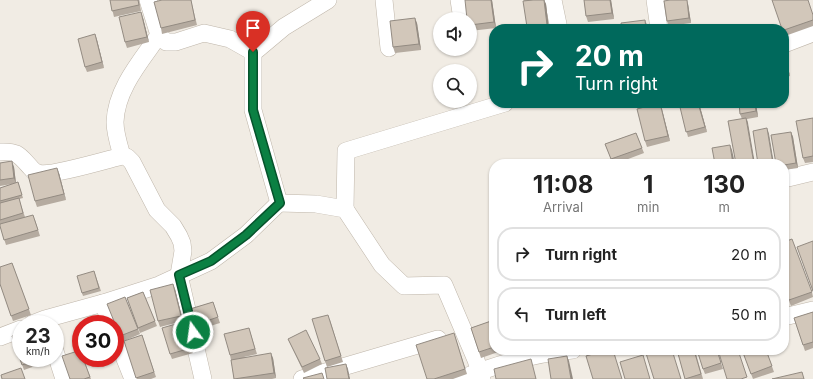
<!DOCTYPE html>
<style>
:root{--surface:#fff;--page:#f2f2f2;--text:#222;--muted:#767676;--line:#e0e0e0}
body{margin:0;font-family:Inter,sans-serif;background:var(--page);color:var(--text);height:100vh;display:flex;flex-direction:column;font-size:15px;white-space:nowrap}
*{box-sizing:border-box;margin:0}
p{font-size:13px;color:var(--muted)}
.icon{flex:none;width:22px;height:22px;fill:none;stroke:currentColor;stroke-width:2;stroke-linecap:round;stroke-linejoin:round}
.map{position:relative;flex:1;overflow:hidden}
.panel{position:absolute;left:489px;top:159px;width:300px;height:196px;display:flex;flex-direction:column;background:var(--surface);border-radius:16px;box-shadow:0 1px 3px #0004}
.panel>*{flex:none}
.guide{position:absolute;left:489px;top:24px;width:300px;height:84px;border-radius:16px;box-shadow:0 1px 3px #0004;background:#00695c;color:#fff;overflow:hidden}
.tools{position:absolute;left:433px;top:12px;display:grid;gap:8px}
.tools a{display:grid;place-items:center;width:44px;height:44px;border-radius:50%;background:var(--surface);box-shadow:0 1px 3px #0004;font-size:20px}
.speed{position:absolute;left:12px;top:315px;display:flex;gap:8px;font-size:20px;font-weight:700;text-align:center}
.speed>*{display:grid;place-content:center;width:52px;height:52px;border-radius:50%;background:var(--surface);box-shadow:0 1px 3px #0004;line-height:1}
.speed small{font-size:10px;font-weight:400}
.speed .limit{border:6px solid #d22;background:#fff;color:#111}
.pin{position:absolute;display:grid;place-items:center;width:34px;height:34px;color:#fff;margin:-41px -17px;border-radius:50% 50% 50% 0;rotate:-45deg;box-shadow:0 0 4px #0007}
.pin .icon{rotate:45deg}
.me{position:absolute;width:44px;margin:-22px;rotate:346deg;stroke-linejoin:round;filter:drop-shadow(0 0 3px #0008)}
.turn{display:flex;align-items:center;gap:14px;height:84px;padding:0 20px;font-size:18px}
.turn .icon{width:52px;height:52px;stroke-width:2.5}
.turn b{display:block;font-size:28px;line-height:34px}
.eta{display:flex;justify-content:space-evenly;align-items:center;height:68px;text-align:center}
.eta b{font-size:24px;font-weight:700;line-height:28px}
ul{padding:0;list-style:none}
li{display:flex;align-items:center;gap:12px;height:54px;margin:0 8px 6px;padding:0 12px;border:2px solid var(--line);border-radius:16px}
li div{flex:1}
li b{display:block;font-size:15px}
li em{font-style:normal}
.map>svg:first-child{display:block}
</style>
<div class="map">
<svg width="813" height="379" viewBox="0 0 813 379">
<rect width="100%" height="100%" fill="#f1ece4"/>
<g fill="none" stroke-linecap="round" stroke-linejoin="round">
<g stroke="#bfb6aa" stroke-width="18">
<g id="minor">
<path d="M148,0l11,35 7,7h10l28,-9 26,6 23,13"/>
<path d="M328,0l-44,27 -31,26v57l26,93 37,1 29,5 37,56 22,21 40,-1 32,75 6,19"/>
<path d="M384,0l5,48"/>
<path d="M459,0l3,19"/>
<path d="M553,0l6,29"/>
<path d="M655,0l4,29"/>
<path d="M784,44l29,-11"/>
<path d="M0,152c18,-1 19,3 31,16 2,2 3,4 7,5 11,4 68,-13 84,-17l5,1 5,5 25,48 16,16 6,10 3,7 1,8 -4,24 24,104"/>
<path d="M122,156c-3,-11 -7,-23 -7,-34 1,-33 26,-61 44,-87"/>
<path d="M784,179l29,-7"/>
<path d="M345,209l1,-58 159,-48"/>
<path d="M103,303l8,21"/>
<path d="M784,317l29,-7"/>
<path d="M32,324l13,-5 58,-16 56,-18 52,-24 35,-26 33,-32"/>
<path d="M115,334l18,45"/>
<path d="M0,337l21,-8"/>
<path d="M55,351l9,28"/>
<path d="M302,379l136,-40"/>
<path d="M460,379c35,-14 75,-26 113,-29"/>
</g>
</g>
<use href="#minor" stroke="#fff" stroke-width="17"/>
</g>
<g fill="#b5aba0">
<path d="M110,0h29l2,11 -27,6z"/>
<path d="M191,0l6,25 -35,9 -1,-6z"/>
<path d="M492,0l4,28 -26,3v-12z"/>
<path d="M524,0h20l2,4 3,25h-22z"/>
<path d="M584,0h27l3,19 -26,3 -2,-6z"/>
<path d="M688,4l3,19 -22,3 -2,-5z"/>
<path d="M813,15v11l-28,10 -1,-3v-4z"/>
<path d="M143,18l6,24 -22,6 -2,-6z"/>
<path d="M417,23l4,27 -26,3 -2,-6z"/>
<path d="M95,34l2,6 7,28 -17,4 -2,-5z"/>
<path d="M784,51l6,25 -6,2z"/>
<path d="M660,103l10,38 -23,6 -2,-6z"/>
<path d="M679,103h20l8,29 -19,5z"/>
<path d="M739,103h17l2,14 -11,2 1,4 -6,-4 -2,-5z"/>
<path d="M813,118v44l-8,1 -2,-5z"/>
<path d="M791,132l2,5 5,31 -14,2v-6z"/>
<path d="M636,133l8,20 -29,11h-2l-8,-20z"/>
<path d="M0,163l14,4 2,16 2,-1 5,16 -4,1 6,18 10,3 5,16 -34,9 -6,-19v-38l12,-4 -12,2z"/>
<path d="M59,173l7,27 -29,7 -2,-6z"/>
<path d="M12,263l19,52 -18,6 -13,-37z"/>
<path d="M94,271l7,20 -18,5 -1,-3z"/>
<path d="M784,287l28,5 1,5 -22,9z"/>
<path d="M175,289l8,32 -23,6 -2,-6z"/>
<path d="M143,292l14,34 -17,7 -13,-35z"/>
<path d="M125,297l15,37 -18,8 -7,-17z"/>
<path d="M213,302l7,21 -23,7 -7,-21z"/>
<path d="M813,312v36l-8,3 -11,-33z"/>
<path d="M330,320l13,42 -16,5 -2,-6z"/>
<path d="M494,320v30h10l-23,8 -10,-30z"/>
<path d="M185,327l8,26 -21,6 -2,-5z"/>
<path d="M249,328l8,26 -13,3 29,1 3,20 -4,1h-38l-3,-19 -1,-5z"/>
<path d="M454,333l13,41 -14,5h-26z"/>
<path d="M142,335l14,42 -5,2h-14l-13,-38z"/>
<path d="M12,336l9,22h30l1,2 -28,10z"/>
<path d="M288,339l32,20 2,5 -18,9z"/>
<path d="M677,350h18l8,29h-18z"/>
<path d="M717,350l6,19 -18,5 -2,-5z"/>
<path d="M742,350h24l8,22 -21,7z"/>
<path d="M83,358l8,21h-21z"/>
</g>
<g fill="#938b82">
<path d="M491,0h1l4,28 -2,-6z"/>
<path d="M544,0l2,4 3,25 -2,-4z"/>
<path d="M610,0h1l3,19 -2,-6z"/>
<path d="M687,0l1,4 3,19 -2,-5z"/>
<path d="M141,12l2,6 6,24 -2,-5z"/>
<path d="M415,18l2,5 4,27 -2,-6z"/>
<path d="M645,20l2,5v4h-1z"/>
<path d="M95,34l2,6 7,28 -2,-6z"/>
<path d="M784,51l6,25 -2,-5 -4,-17z"/>
<path d="M660,103l2,6 8,32 -2,-5z"/>
<path d="M698,103h1l8,29 -2,-5z"/>
<path d="M755,103h1l2,14 -2,-6z"/>
<path d="M746,118l2,5 7,41h-1z"/>
<path d="M767,128l2,6 5,30h-1z"/>
<path d="M791,132l2,5 5,31 -2,-5z"/>
<path d="M730,145l2,5 3,14h-2z"/>
<path d="M12,161l2,6 2,17 -2,-6z"/>
<path d="M57,168l2,5 7,27 -2,-6z"/>
<path d="M173,284l2,5 8,32 -2,-5z"/>
<path d="M271,353l2,5 3,20 -2,-5z"/>
<path d="M567,356l2,5 4,18h-2z"/>
<path d="M346,364l2,5 2,10h-1z"/>
</g>
<g fill="#d2c7ba" stroke="#938b82">
<path d="M110,0h28l1,5 -27,6z"/>
<path d="M162,0h29l4,20 -34,8 -7,-26z"/>
<path d="M465,0h26l3,22 -24,3v-6h-3z"/>
<path d="M533,0h11l3,25 -20,2 -4,-26z"/>
<path d="M584,0h26l2,13 -26,3z"/>
<path d="M670,0h17l2,18 -22,3 -3,-20z"/>
<path d="M772,0h36l5,15v5l-29,10v-1h-2z"/>
<path d="M141,12l6,25 -22,5 -6,-25z"/>
<path d="M415,18l4,26 -26,3 -3,-26z"/>
<path d="M645,20l1,9h-24l-1,-6z"/>
<path d="M95,34l7,28 -17,5 -7,-28z"/>
<path d="M784,54l4,17 -4,1z"/>
<path d="M660,103l8,33 -23,5 -8,-32z"/>
<path d="M679,103h19l7,24 -19,5z"/>
<path d="M739,103h16l1,8 -16,3z"/>
<path d="M746,118l8,46h-18l-8,-43z"/>
<path d="M813,118v38l-10,2 -7,-37z"/>
<path d="M767,128l6,36h-15l-5,-33z"/>
<path d="M791,132l5,31 -12,2v-1h-8l-5,-29z"/>
<path d="M636,133l6,15 -31,11 -6,-15z"/>
<path d="M730,145l3,19h-18l-3,-16z"/>
<path d="M12,161l2,17 -14,2v-17z"/>
<path d="M57,168l7,26 -29,7 -7,-26z"/>
<path d="M18,182l4,13 -22,6v-13z"/>
<path d="M19,198l4,15 -23,7v-17z"/>
<path d="M33,215l5,15 -34,10 -4,-14v-2z"/>
<path d="M792,239l20,53 -23,8 -5,-13v-45z"/>
<path d="M813,241v50l-16,-44z"/>
<path d="M12,263l17,46 -18,7 -11,-32v-17z"/>
<path d="M94,271l5,17 -17,5 -5,-17z"/>
<path d="M173,284l8,32 -23,5 -8,-31z"/>
<path d="M143,292l12,29 -17,7 -11,-30z"/>
<path d="M125,297l13,32 -18,7 -13,-32z"/>
<path d="M213,302l5,15 -23,8 -5,-16z"/>
<path d="M813,312v30l-10,3 -9,-27z"/>
<path d="M328,315l13,41 -16,5 -13,-42z"/>
<path d="M494,320v27l-15,5 -8,-24z"/>
<path d="M183,322l8,26 -21,6 -8,-26z"/>
<path d="M249,328l6,21 -25,6 -6,-21z"/>
<path d="M306,330l14,29 -18,8 -14,-28z"/>
<path d="M21,333v25h20l-19,7 -10,-29z"/>
<path d="M454,333l11,36 -31,10h-7l-11,-34z"/>
<path d="M142,335l12,37 -18,6 -12,-37z"/>
<path d="M81,350v8h2l7,19 -6,2h-14l-8,-23z"/>
<path d="M607,350h6l9,29h-29l-7,-23z"/>
<path d="M645,350h27l9,29h-27z"/>
<path d="M677,350h17l7,24 -16,5z"/>
<path d="M697,350h20l4,13 -18,6z"/>
<path d="M718,350h20l9,27 -6,2h-14z"/>
<path d="M742,350h24l6,16 -21,8z"/>
<path d="M271,353l3,20 -40,6 -3,-19z"/>
<path d="M643,355l7,24h-25l-5,-17z"/>
<path d="M567,356l4,23h-20l-3,-20z"/>
<path d="M531,359l5,20h-40l-2,-10z"/>
<path d="M346,364l3,15h-22l-2,-11z"/>
<path d="M21,368l4,11h-23l-1,-4z"/>
<path d="M802,372l2,7h-32z"/>
<path d="M322,373l2,6h-20l-1,-1z"/>
</g>
<g fill="none" stroke-linecap="round" stroke-linejoin="round">
<g stroke="#07532c" stroke-width="10">
<path id="route" d="M193,332l-14,-57 32,-14 35,-26 34,-32 -27,-93v-58"/>
</g>
<use href="#route" stroke="#0b8043" stroke-width="7"/>
</g>
</svg>
<div class="tools">
<a><svg class="icon" aria-label="sound" viewBox="0 0 24 24"><path d="M4 9h4l5-4v14l-5-4H4zM17 9q2 3 0 6"/></svg></a>
<a><svg class="icon" aria-label="search" viewBox="0 0 24 24"><circle cx="10" cy="10" r="6"/><path d="M15 15l6 6"/></svg></a>
</div>
<div class="speed"><div>23<small>km/h</small></div><div class="limit">30</div></div>
<div class="pin" style="left:253px;top:52px;background:#d93025"><svg class="icon" aria-label="arrive" viewBox="0 0 24 24"><path d="M6 21V4h12l-3 4 3 4H6"/></svg></div>
<svg class="me" style="left:193px;top:332px" viewBox="-20 -20 40 40"><circle r="17" fill="#0b8043" stroke="#fff" stroke-width="3"/><path d="M0-11L8 9 0 5-8 9z" fill="#fff"/></svg>
<div class="guide">
<div class="turn"><svg class="icon" aria-label="right" viewBox="0 0 24 24"><path d="M7 20v-9h11M14 6l5 5-5 5"/></svg><div><b>20 m</b>Turn right</div></div>
</div>
<section class="panel">
<div class="eta">
<div><b>11:08</b><p>Arrival</p></div>
<div><b>1</b><p>min</p></div>
<div><b>130</b><p>m</p></div>
</div>
<ul>
<li><svg class="icon" aria-label="right" viewBox="0 0 24 24"><path d="M7 20v-9h11M14 6l5 5-5 5"/></svg><div><b>Turn right</b></div><em>20 m</em></li>
<li><svg class="icon" aria-label="left" viewBox="0 0 24 24"><path d="M17 20v-9H6M10 6l-5 5 5 5"/></svg><div><b>Turn left</b></div><em>50 m</em></li>
</ul>
</section>
</div>
